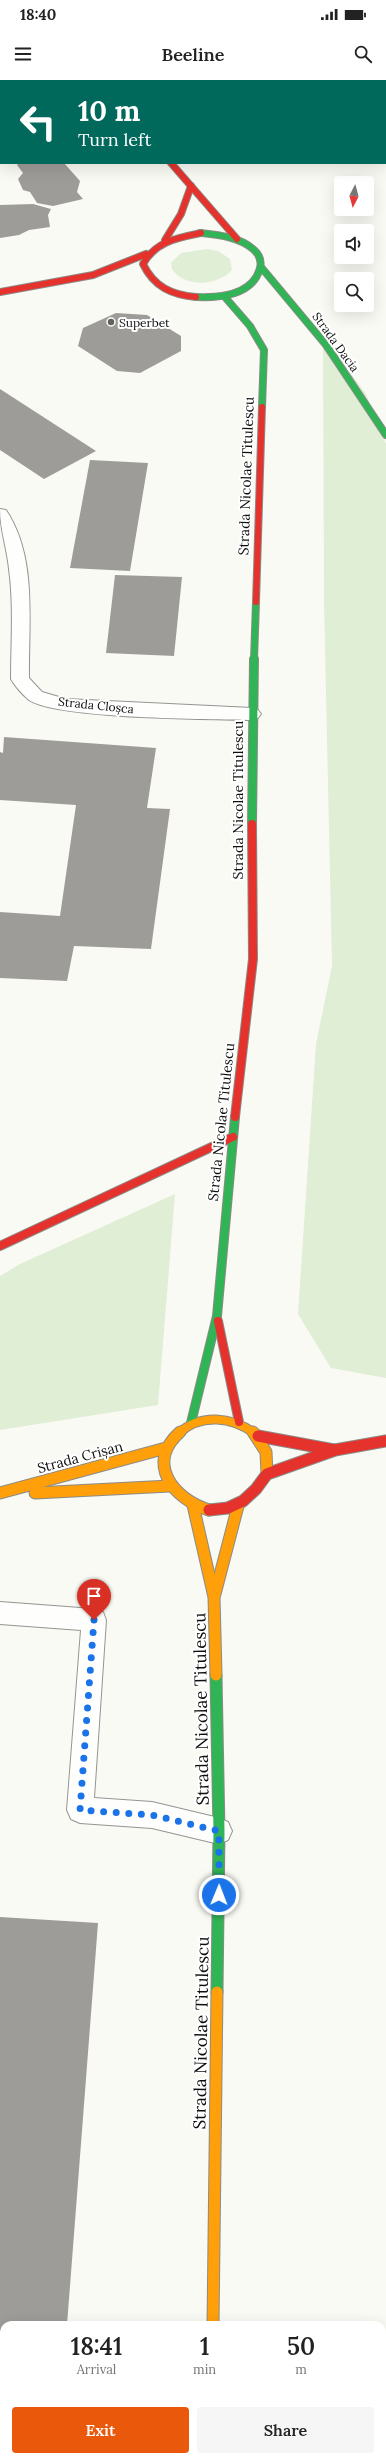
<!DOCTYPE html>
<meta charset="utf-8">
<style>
:root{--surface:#fff;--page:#f6f6f6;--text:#222;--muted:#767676;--accent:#ea580c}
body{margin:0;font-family:Lora,serif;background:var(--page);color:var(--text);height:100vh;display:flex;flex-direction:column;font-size:15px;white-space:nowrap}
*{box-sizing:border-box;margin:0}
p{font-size:13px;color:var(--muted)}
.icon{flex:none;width:22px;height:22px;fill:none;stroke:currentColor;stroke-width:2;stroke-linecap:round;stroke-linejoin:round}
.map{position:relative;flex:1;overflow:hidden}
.sheet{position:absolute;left:0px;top:2241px;width:386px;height:140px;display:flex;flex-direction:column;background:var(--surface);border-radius:12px 12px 0 0;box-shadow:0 4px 16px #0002}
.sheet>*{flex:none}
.banner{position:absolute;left:0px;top:0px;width:386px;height:84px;box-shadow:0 4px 16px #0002;background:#00695c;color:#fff;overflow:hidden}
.needle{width:26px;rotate:186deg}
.tools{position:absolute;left:334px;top:96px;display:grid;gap:8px}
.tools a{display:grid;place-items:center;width:40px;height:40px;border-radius:4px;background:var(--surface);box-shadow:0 4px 16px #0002;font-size:20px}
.pin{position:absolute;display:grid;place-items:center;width:34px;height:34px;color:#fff;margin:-41px -17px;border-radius:50% 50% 50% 0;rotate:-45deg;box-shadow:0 0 4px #0007}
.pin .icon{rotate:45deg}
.me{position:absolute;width:44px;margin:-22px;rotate:1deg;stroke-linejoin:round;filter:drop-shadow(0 0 3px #0008)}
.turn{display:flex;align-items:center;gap:14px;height:84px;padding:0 12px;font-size:18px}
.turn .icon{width:52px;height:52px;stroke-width:2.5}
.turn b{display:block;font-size:28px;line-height:34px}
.eta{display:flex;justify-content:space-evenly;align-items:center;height:68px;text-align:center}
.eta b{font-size:24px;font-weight:600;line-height:28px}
.cta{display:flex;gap:8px;margin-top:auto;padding:8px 12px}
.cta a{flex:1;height:46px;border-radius:4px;background:var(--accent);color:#fff;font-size:16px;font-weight:600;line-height:46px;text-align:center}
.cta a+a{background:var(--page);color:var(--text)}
.status{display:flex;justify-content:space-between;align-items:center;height:28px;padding:0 20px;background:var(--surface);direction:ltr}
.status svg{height:11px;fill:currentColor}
header{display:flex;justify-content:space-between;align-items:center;height:52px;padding:0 12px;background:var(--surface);font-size:18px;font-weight:600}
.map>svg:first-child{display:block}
</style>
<div class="status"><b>18:40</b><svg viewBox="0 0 49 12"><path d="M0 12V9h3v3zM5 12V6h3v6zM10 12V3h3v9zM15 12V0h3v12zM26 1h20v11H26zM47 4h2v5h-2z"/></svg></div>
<header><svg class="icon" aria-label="menu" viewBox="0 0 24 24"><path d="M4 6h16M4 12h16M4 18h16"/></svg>Beeline<svg class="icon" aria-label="search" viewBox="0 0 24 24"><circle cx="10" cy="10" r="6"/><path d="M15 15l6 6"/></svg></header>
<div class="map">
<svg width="386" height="2381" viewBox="0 0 386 2381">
<rect width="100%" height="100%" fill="#fafaf4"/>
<g fill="#dfeed5">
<path d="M208,169l10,2 12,8 2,11c-14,16 -48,18 -60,-1l-1,-6 10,-10z"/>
<path d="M323,255l43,59 20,50v934l-55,-10 -33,-54 18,-270 16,-78 -8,-365z"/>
<path d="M175,1114l-17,211 -158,25v-154l20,-12z"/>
</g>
<g fill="#9e9c99">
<path d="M19,83h45l16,18 -3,11 6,7 -30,7 -16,-3 -7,-11 -7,-2 -5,-11 5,-6 -6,-8z"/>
<path d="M33,124l18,5 -3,6 2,12 -21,3 -10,5 -19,3v-33z"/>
<path d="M116,233l31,2 34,21v15l-41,22 -23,-2 -39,-25 5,-18z"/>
<path d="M0,309l96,62 -52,28 -44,-29z"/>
<path d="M90,380l58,3 -18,108 -60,-3z"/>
<path d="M115,495l67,2 -8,79 -68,-3z"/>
<path d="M4,657l152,11 -9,60 23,1 -19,140 -77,-3 -7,35 -67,-3v-66l60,4 16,-111 -76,-5v-48l3,1z"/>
<path d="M0,1837l98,6 -31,402h-63v75h-4z"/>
</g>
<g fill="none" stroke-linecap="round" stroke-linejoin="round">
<g stroke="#949492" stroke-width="2">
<path id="lane" d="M0,1522l94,7 9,3 3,8 -12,178 58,4 67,16 9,4 4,9 -4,9 -9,4 -67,-16 -72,-5 -9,-4 -4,-9 14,-180 -81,-6z"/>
</g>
<g stroke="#949492" stroke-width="2">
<path id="street" d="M0,429l6,1c32,48 22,113 23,168l13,14 24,7 186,9 6,2 3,4 -3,4 -6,2c-40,-1 -196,-1 -223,-20 -6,-5 -14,-14 -18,-21 0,-36 3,-74 -2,-110 -2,-21 -9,-39 -9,-60z"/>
</g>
<g stroke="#8b8b88" stroke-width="8">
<g id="fast-far2">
<path d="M261,187l65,78 60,90"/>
<path d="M224,216l26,30 14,24 -2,57"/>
<path d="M196,217c24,1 57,-2 64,-29 2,-8 -1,-14 -7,-19 -14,-12 -34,-14 -52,-16"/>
<path d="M254,580l2,-58"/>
</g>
</g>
<g stroke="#8b8b88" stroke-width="10">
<g id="fast-far1">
<path d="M252,744l2,-165"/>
<path d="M191,1343l26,-107 18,-199"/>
</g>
</g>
<g stroke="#8b8b88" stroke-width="13">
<g id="fast">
<path d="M216,1595l3,156 -2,161"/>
<path d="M212,2377v4"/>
</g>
</g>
<g stroke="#8b8b88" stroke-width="10">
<path id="slow-far1" d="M179,1353c22,-20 53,-16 75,0"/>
</g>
<g stroke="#8b8b88" stroke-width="13">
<g id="slow">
<path d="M180,1352c-35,31 -7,67 29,78"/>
<path d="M253,1352l13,20 1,22"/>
<path d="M0,1413l166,-45"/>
<path d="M35,1413l135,-7"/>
<path d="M193,1425l21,92 2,78"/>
<path d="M215,1514l23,-88"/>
<path d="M213,2245l4,-333"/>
</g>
</g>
<g stroke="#8b8b88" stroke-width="8">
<g id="jam-far2">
<path d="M171,83l66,76"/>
<path d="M165,160l16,-26 10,-28"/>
<path d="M0,212l93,-17 53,-21"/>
<path d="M196,217c-24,-2 -42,-10 -53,-33 13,-23 34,-26 58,-31"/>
<path d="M256,522l6,-195"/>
</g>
</g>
<g stroke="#8b8b88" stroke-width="10">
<g id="jam-far1">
<path d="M235,1037l18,-158 -1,-135"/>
<path d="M0,1166l233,-109"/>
<path d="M218,1241l21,101"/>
</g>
</g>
<g stroke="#8b8b88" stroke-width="13">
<g id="jam">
<path d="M258,1356l76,14"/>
<path d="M209,1430l19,-2 15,-7 13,-12 11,-15 68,-24 51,-9"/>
</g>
</g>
<use href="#lane" fill="#fefefd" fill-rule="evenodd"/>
<use href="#street" fill="#fefefd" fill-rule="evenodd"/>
<use href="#fast-far2" stroke="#30b455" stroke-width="6"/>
<use href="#fast-far1" stroke="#30b455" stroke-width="8"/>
<use href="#fast" stroke="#30b455" stroke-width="11"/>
<use href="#slow-far1" stroke="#ff9f0a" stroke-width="8"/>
<use href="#slow" stroke="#ff9f0a" stroke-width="11"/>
<use href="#jam-far2" stroke="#e5322d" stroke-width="6"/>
<use href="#jam-far1" stroke="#e5322d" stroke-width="8"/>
<use href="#jam" stroke="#e5322d" stroke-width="11"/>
</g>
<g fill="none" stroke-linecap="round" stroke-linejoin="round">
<path stroke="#1a73e8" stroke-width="7" stroke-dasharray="0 12.6" d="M94,1540l-14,190 72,5 67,16v64"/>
</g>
<circle fill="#61615e" stroke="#fff" stroke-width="1.5" cx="111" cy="242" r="4"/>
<g text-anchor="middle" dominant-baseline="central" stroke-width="4" stroke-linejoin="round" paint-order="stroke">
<g font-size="12" fill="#0e0e0e" stroke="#fff" text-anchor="start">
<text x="119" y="242">Superbet</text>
</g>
<g font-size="12" fill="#0e0e0e" stroke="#fff">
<text transform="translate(336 262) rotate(54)">Strada Dacia</text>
<text transform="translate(96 625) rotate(6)">Strada Cloșca</text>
</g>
<g font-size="14" fill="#0e0e0e" stroke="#fff">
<text transform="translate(246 396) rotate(-88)">Strada Nicolae Titulescu</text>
<text transform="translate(238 720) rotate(-90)">Strada Nicolae Titulescu</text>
<text transform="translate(221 1042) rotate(-84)">Strada Nicolae Titulescu</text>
<text transform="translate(80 1377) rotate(-15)">Strada Crișan</text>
</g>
<g font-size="17" fill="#0e0e0e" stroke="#fff">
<text transform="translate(201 1629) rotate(-91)">Strada Nicolae Titulescu</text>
<text transform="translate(201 1953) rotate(-89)">Strada Nicolae Titulescu</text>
</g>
</g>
</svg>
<div class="tools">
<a><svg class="needle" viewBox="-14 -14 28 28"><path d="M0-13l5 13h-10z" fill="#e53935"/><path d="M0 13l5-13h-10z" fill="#767676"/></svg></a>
<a><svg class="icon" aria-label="sound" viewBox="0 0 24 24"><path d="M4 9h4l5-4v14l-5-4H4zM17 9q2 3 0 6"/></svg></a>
<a><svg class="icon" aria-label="search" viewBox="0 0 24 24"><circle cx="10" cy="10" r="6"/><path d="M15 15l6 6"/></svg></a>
</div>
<div class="pin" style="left:94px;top:1540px;background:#d93025"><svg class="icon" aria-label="arrive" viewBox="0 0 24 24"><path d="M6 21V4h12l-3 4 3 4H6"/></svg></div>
<svg class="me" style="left:219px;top:1815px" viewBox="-20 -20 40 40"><circle r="17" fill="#1a73e8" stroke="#fff" stroke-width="3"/><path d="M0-11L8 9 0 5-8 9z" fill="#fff"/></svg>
<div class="banner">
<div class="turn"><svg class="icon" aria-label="left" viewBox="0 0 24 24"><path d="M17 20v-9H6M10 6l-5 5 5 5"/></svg><div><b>10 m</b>Turn left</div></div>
</div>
<section class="sheet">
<div class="eta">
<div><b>18:41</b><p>Arrival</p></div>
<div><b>1</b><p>min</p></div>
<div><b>50</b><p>m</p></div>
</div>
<div class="cta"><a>Exit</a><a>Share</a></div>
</section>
</div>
